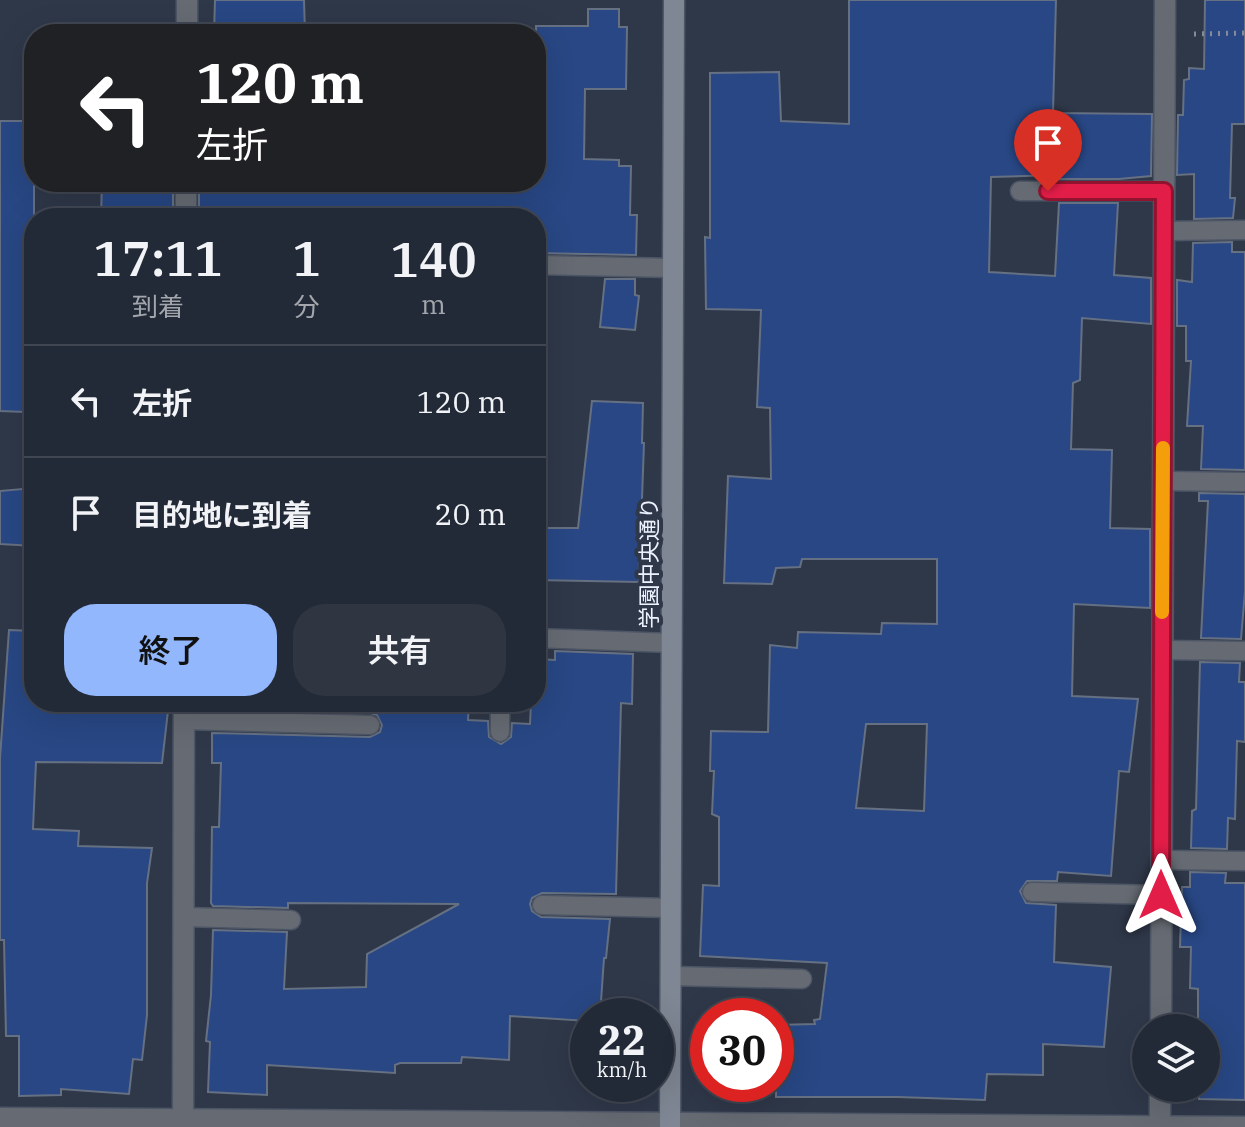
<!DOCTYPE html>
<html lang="ja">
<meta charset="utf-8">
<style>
:root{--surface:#232a37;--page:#2f3642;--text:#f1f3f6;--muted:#a3a7ad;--line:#404652;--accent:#92b7fd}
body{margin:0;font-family:"IBM Plex Serif","Noto Sans JP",serif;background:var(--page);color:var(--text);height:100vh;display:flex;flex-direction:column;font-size:30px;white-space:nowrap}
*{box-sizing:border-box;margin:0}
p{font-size:26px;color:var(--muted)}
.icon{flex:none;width:44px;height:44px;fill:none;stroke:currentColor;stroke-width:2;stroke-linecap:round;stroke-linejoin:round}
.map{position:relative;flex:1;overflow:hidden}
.sheet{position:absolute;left:24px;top:208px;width:522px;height:504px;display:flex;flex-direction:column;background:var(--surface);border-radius:32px;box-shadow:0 8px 32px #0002,0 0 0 2px var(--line)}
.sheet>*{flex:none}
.banner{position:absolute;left:24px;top:24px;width:522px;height:168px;border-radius:32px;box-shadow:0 8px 32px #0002,0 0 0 2px var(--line);background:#202124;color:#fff;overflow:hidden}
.fabs{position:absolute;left:1132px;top:1014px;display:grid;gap:16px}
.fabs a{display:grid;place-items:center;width:88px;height:88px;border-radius:50%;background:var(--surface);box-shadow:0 8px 32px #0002,0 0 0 2px var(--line);font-size:40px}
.speed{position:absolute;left:570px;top:998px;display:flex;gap:16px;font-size:40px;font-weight:700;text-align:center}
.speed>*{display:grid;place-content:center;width:104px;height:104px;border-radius:50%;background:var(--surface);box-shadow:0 8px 32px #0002,0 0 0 2px var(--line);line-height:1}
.speed small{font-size:20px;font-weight:400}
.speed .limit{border:12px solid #d22;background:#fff;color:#111}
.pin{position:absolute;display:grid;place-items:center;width:68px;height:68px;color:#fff;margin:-82px -34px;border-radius:50% 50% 50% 0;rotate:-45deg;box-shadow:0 0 8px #0007}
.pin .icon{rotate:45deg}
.me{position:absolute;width:88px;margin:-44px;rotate:0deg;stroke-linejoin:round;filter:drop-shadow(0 0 6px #0008)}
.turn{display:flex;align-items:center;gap:28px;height:168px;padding:0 40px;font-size:36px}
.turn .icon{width:104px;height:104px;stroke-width:2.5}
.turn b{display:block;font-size:56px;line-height:68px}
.eta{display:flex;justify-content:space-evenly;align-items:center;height:136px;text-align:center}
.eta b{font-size:48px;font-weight:600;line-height:56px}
.button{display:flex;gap:16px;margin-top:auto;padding:16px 40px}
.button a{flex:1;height:92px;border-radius:32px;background:var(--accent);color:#111;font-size:32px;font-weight:600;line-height:92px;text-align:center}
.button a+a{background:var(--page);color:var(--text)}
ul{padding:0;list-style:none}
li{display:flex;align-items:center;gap:24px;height:112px;padding:0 40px;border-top:2px solid var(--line)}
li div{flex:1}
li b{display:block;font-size:30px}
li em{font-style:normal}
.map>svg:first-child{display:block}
</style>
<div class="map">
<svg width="1245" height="1127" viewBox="0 0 1245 1127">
<rect width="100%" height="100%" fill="#2f3849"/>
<g fill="#284784" stroke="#657083" stroke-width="2" fill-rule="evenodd">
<path d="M215,0h89l1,34h-91z"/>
<path d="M849,0h207l-3,113 99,1 -1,62 -32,3h-59v-4l-69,2 -2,95 66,4 4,-73h59l-4,72 37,3v46l-69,-6 -2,62 -7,3 -2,66 41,1 -2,78 40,1v79l-76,-4 -2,92 66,3 -9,73 -10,-1 -8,105 -53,-4 -1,9h-30l-7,10 6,12 30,2 -2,57 57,5 -7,80 -61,-3v31l-56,-1 -2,26 -87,-3h-122v-72l39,-1 -1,-4 6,-1 7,-56 -127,-7 3,-71 16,1v-69l-7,-3 2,-43h-4l1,-40 57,1 2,-87 27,3 1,-16 83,2 1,-11 55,1v-65h-135l-2,8 -24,1 -4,16 -48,-1 4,-107 43,3 -1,-71 -13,-1 4,-97 -55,-1 -1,-72 5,1v-165l69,-1 2,49 68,3zM866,724h61l-3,87 -68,-3z"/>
<path d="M1205,0h40v124h-13l-2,74h5l-2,20 -39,1v-45l-17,1 1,-60h5l1,-35 5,-1v-11l15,1z"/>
<path d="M588,9h31v18h8l-1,62h-41l-1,70 35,1v6h12l-1,49h7l-1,40 -100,-2v-37l-337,-3v-31h337v-156h52z"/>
<path d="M0,121h34v279l-9,12 -25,-1z"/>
<path d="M102,182h71v31h-9v5h-63z"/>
<path d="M1232,242v10h13v218l-44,-1 2,-43h-16l4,-65h-5v-35h-9v-46l15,2 1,-39z"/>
<path d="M605,279h30v16l4,1 -4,34 -35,-3z"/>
<path d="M592,401l51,2 -1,40h2l-5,139 -103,-2v-52h42z"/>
<path d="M34,488v58l-34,-2v-53z"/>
<path d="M1199,493l46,1v97l-4,48 -40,-1 7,-137h-9z"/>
<path d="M9,630l25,1v71h135l-7,61 -126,-1 -3,67 46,2 -1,15 74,2 -5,35v132l-5,45 -9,-1 -4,35 -68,-5v6l-42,1v-60h-13l-2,-96h-4v-182z"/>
<path d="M555,651l78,3 -1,50 -11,-1 -5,191 -74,-1 -10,5 -2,6 2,7 9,6 69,2 -4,39h-2l-4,58h-12v5l-78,-5 -1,44 -47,-3 -1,6h-61l-5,2v8l-128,-8v30l-59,-3 2,-50 -4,-1 5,-46 2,-65 74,2 -3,57 82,-2 1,-33 92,-50 -171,-1v5l-75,-2 -2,-3 1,-76h7l2,-64h-9v-30l158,4 10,-5 2,-7 -5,-10 -7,-2 -158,-4v-7h257l-1,18 20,1 1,16 12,7 10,-7 1,-14 18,1 1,-22h5v-43l19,1z"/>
<path d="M1200,662l40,1 -1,19h6v60l-8,-1 -2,78 -7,-1 -1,31 -36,-1 1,-37 4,-2z"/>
<path d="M1190,872l36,1 -1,10h20v217l-46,-1v-11h7v-60h-8v-39l-8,-1 1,-41h-11l2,-60h8z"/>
</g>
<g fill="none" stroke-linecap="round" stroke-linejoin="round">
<g stroke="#4d5666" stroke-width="21">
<g id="lane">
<path d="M1020,191h144"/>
<path d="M1164,231l81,-1"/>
<path d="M536,265l137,3"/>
<path d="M1163,481l82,1"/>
<path d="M536,638l136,5"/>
<path d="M1162,650l83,1"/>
<path d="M184,720l186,5"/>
<path d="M500,732v-30"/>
<path d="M1161,860l84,1"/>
<path d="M1032,892l129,3"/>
<path d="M542,905l129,3"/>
<path d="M184,917l107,3"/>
<path d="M671,976l131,3"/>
</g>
</g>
<g stroke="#4d5666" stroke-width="23">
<g id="street">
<path d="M187,34v-34"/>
<path d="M186,218v-36"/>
<path d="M1161,1028l4,-1028"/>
<path d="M0,1118l1245,9"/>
<path d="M183,1127l1,-425"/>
<path d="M1160,1127v-39"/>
</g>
</g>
<g stroke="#4d5666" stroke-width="23">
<path id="secondary" d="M670,1127l4,-1127"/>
</g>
<path stroke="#848c9a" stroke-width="5" stroke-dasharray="2 6" stroke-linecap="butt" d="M1194,34l51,-1"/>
<use href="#lane" stroke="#666b73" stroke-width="18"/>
<use href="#street" stroke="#666b73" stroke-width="20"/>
<use href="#secondary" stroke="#7f8794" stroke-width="20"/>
</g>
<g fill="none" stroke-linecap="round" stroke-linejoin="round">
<g stroke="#92132f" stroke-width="20">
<path id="route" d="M1048,191h116l-3,704"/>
</g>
<use href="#route" stroke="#e11d48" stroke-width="14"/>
<path stroke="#f59e0b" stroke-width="14" d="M1162,612l1,-164"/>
</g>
<g text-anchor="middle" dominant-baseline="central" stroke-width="8" stroke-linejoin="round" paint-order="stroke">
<g font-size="22" fill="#edf3fe" stroke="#2f3849">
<text transform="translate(648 563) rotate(-90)">学園中央通り</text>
</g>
</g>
</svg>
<div class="fabs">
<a><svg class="icon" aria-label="layers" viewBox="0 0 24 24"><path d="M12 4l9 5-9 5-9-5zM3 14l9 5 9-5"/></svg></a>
</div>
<div class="speed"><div>22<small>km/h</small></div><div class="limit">30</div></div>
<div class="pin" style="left:1048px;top:191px;background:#d93025"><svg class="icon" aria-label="arrive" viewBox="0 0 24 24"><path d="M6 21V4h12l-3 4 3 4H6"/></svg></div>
<svg class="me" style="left:1161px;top:895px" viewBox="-20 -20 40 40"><path d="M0-17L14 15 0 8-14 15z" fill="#e11d48" stroke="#fff" stroke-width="4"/></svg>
<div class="banner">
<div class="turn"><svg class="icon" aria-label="left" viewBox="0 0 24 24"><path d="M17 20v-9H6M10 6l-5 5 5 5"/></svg><div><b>120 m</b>左折</div></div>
</div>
<section class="sheet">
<div class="eta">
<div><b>17:11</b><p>到着</p></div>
<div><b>1</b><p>分</p></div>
<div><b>140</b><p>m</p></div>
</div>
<ul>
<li><svg class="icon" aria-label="left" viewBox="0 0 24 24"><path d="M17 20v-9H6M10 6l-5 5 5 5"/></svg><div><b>左折</b></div><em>120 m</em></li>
<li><svg class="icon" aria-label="arrive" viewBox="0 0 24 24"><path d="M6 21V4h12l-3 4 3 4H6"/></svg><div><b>目的地に到着</b></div><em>20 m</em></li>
</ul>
<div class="button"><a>終了</a><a>共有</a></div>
</section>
</div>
